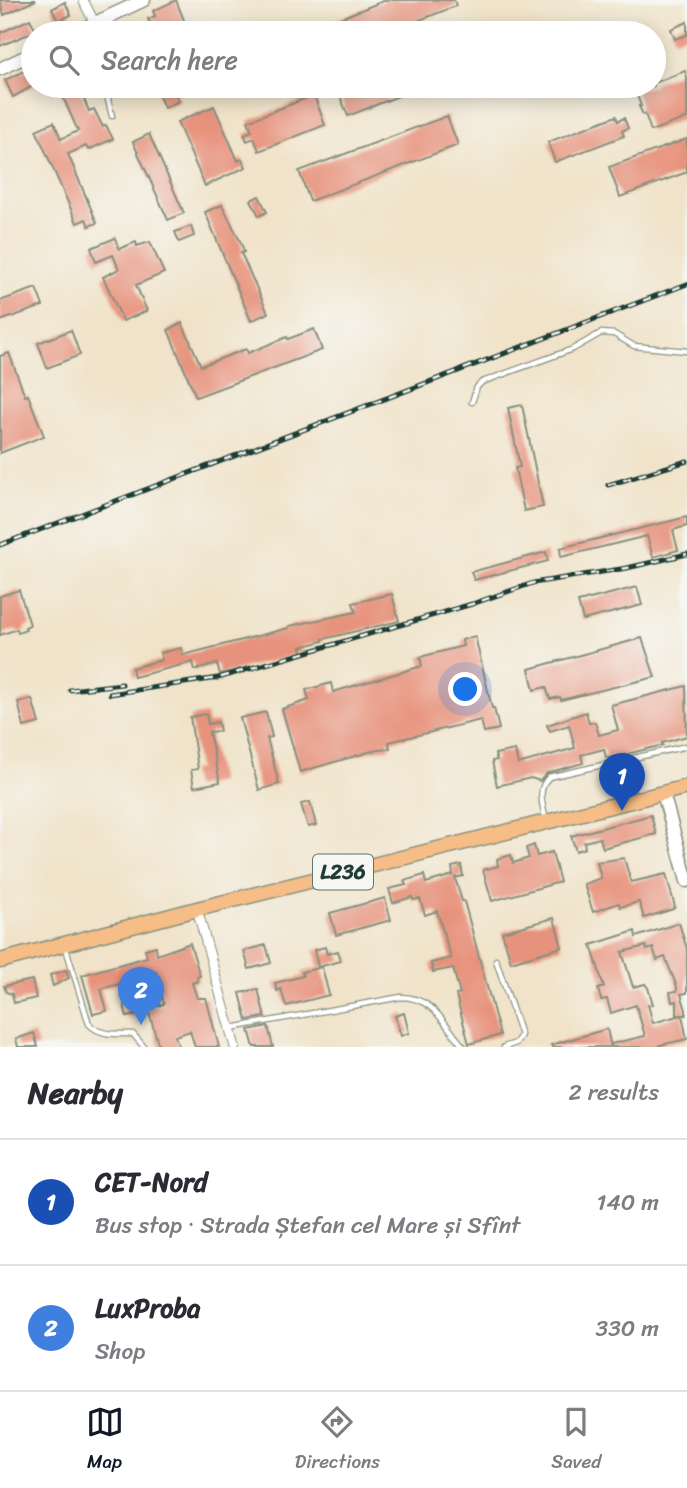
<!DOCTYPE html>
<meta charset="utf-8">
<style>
:root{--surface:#fff;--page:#f7f7f7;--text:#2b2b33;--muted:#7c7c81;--line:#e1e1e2;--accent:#111827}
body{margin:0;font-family:Sriracha,sans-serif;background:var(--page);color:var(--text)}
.you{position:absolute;left:466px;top:690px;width:24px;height:24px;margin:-18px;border:5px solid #fff;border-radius:50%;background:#1a73e8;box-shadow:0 0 0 10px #1a73e833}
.badge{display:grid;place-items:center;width:46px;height:46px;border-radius:50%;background:var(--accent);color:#fff;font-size:23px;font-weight:700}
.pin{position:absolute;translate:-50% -58px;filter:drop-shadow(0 2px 4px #0008)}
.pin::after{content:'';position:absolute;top:37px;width:24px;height:21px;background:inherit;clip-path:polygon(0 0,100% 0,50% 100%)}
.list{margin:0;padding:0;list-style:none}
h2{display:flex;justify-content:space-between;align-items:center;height:91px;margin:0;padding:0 28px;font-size:30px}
h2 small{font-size:23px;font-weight:400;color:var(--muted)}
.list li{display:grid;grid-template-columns:46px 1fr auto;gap:21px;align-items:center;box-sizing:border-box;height:126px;padding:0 28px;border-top:2px solid var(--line)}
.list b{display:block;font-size:26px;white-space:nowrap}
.list p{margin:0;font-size:23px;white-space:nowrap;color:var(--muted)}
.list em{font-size:23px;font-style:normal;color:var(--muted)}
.icon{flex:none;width:38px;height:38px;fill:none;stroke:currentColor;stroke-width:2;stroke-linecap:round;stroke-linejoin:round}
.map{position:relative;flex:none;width:687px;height:1047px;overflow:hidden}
.search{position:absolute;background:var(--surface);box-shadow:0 4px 18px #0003;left:21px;right:21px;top:21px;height:77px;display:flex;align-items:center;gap:18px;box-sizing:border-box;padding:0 24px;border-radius:38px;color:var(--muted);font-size:26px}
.sheet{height:343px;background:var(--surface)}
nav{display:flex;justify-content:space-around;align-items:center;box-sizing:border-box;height:98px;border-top:2px solid var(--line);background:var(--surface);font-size:19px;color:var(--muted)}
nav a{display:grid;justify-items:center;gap:4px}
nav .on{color:var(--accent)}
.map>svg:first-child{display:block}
.building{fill:#e7927c;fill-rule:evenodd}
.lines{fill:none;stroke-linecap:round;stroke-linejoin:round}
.service-casing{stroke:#88907e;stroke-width:7}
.minor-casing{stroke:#88907e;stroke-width:11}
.tertiary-casing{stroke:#88907e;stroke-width:15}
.primary-casing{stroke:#88907e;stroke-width:17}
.service{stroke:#fff;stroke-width:4.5}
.minor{stroke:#fff;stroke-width:9}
.tertiary{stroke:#fff;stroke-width:12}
.primary{stroke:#f6be86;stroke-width:14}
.rail-casing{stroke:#1f3d34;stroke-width:5}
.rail{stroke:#f6f6f2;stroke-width:2.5;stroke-dasharray:8;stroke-linecap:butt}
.labels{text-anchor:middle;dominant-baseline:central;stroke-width:5;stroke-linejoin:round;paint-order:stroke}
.shield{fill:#f6f6f2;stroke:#60746d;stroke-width:2}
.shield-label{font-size:21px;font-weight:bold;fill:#1f3d34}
</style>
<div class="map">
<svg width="687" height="1047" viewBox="0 0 687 1047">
<rect width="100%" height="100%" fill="#f6f6f2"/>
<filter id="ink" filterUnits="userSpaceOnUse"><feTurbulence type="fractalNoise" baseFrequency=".0143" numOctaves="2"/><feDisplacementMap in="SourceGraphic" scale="14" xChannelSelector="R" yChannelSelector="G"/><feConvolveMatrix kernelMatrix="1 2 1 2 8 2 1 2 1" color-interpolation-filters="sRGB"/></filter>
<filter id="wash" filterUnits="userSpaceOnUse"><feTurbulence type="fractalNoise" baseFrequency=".00686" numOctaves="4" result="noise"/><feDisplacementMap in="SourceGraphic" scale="28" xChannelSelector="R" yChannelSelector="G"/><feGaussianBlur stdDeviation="1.57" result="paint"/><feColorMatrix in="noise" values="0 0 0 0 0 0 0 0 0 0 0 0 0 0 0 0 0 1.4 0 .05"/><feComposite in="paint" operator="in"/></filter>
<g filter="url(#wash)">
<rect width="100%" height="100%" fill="#f0e3c9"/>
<g id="blocks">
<!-- building -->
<g class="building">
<path d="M0,0h36l-32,15z"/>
<path d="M176,0l13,33h-33l-8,-14 7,-3 -2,-5z"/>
<path d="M386,0h68l2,6 -69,27h-85z"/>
<path d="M65,2l6,13 -13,6 -6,-12z"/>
<path d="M30,19l6,12 -36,15v-13z"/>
<path d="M687,22v13l-12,4 -4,-10z"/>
<path d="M33,67v19l-20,11 -8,-17z"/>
<path d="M685,71l2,6v41l-36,13 -6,-17 -2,1 -4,-9h2l-6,-16 19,-4v-3z"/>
<path d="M58,86h20l11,25 5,-2 9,18 3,-2 7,14 -25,11 -2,-4 -18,8 29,69 -8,3 -3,-7 -9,4 -41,-93 18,-8 7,17 17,-8z"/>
<path d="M155,86h17l7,15 -15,7z"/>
<path d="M336,86h88l-76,30z"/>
<path d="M314,95l11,30 -66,26 -5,-13 -7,3 -3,-7 8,-3 -4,-10z"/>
<path d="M214,106l24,55 4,-2 4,8 -41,19 -28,-64z"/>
<path d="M447,116l11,29 -148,56 -11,-30z"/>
<path d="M616,116l2,5 6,-3 4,10 -6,3 2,5 -69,26 -7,-20z"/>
<path d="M149,134l35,79 -16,7 -35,-78z"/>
<path d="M687,139v33l-67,25 -11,-30z"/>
<path d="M259,196l8,16 -8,4 -8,-16z"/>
<path d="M222,205l19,38 3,9 -3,1 27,60 -17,8 -46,-109z"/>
<path d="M191,226l3,10 -15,6 -4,-10z"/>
<path d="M115,238l4,11 17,-7 1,4 13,-4 14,31 -28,12 11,26 -24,10 -20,-44 16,-8 -6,-14 -17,7 -5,-14z"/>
<path d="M36,288l7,18 -43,15v-20z"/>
<path d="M182,323l19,43 45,-17 2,4 39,-16 1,2 26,-10 8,21 -126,47 -28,-67z"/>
<path d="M71,330l9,25 -33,13 -9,-25z"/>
<path d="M9,353l16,43 3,-1 16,41 -44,17v-97z"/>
<path d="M522,405l21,102 -19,4 -9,-43 5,-1 -12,-59z"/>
<path d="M687,517v9l-14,4 5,20 -25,7 -6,-21 -86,21 -1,-9z"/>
<path d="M546,552l2,9 -74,19 -3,-8z"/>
<path d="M637,587l5,18 -59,15 -5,-18z"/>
<path d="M19,590l11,35 -5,2 1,3 -8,3 -1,-4 -17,6v-39z"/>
<path d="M392,594l7,27 -76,18v2l-22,6 1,5 -15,5 -67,17 -3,-10 -22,6 -2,-8 -59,15 -2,-9 30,-8 -2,-7 21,-5 2,7 106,-27v-2l67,-14 -3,-9z"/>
<path d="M475,636l17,72h2l5,21 -15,3 -3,-12 -92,22 1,7 -14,1 -76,22 -18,-63 27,-9 -3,-10 25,-7 2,9 89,-26 -2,-9 43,-11 -1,-6z"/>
<path d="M642,638l13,39 -94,23 -1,-3 -10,2 -4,-12 -12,3 -5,-21z"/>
<path d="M686,686l1,50 -25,7 1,2 -48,12 -9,1 -2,-9 -23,6 2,8 -36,10 -7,8 -9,-3 -34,8 -5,-25 5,-1 -2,-6 20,-4 3,14 57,-16 -6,-23 -19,6 -3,-6 39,-13 3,11 6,-1 4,13 19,-5 -7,-25z"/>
<path d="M32,699l7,24 -15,4 -6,-25z"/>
<path d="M266,712l6,25 -5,1 12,46 -20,6 -19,-72z"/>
<path d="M206,714l2,10 10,-2 2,9 -11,1 11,50 -26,5 -3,-17 7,-1 -8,-52z"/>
<path d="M310,802l6,23 -8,2 -7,-23z"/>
<path d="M651,815l5,19 -53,14 -3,-10 -16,4 1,6 -9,3 -5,-15z"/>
<path d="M534,845l3,11 15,-4 8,30 -68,19 -9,-31 15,-4 -1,-7 14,-4 2,8 16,-5 -3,-10z"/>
<path d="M624,858l7,24 35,-8 9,33 -2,2 -29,9 -5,-16 -19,5 -1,-4 -26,9 -9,-28 17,-6 -4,-16z"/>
<path d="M461,865l2,11 -8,2 7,23h2l36,134 -31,9 -13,-49 4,-1 -7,-26 -20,4 -2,-9 20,-5 -14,-47 -12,4 -5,-16 -7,1 -1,-3 -19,6 -4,-14 17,-4 -2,-4 20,-6 2,8 27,-8 -1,-8z"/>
<path d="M385,898l6,22 -55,15 -6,-22z"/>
<path d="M554,918l8,29 -51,15 -9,-30z"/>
<path d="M679,923l8,26v44l-6,1 5,16v5h-4l5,24 -27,6v2h-49v-3l34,-8 -9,-31 -25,8 -4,-14 -6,1 -3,-11 6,-2 -13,-42 44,-14 1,6zM646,946l1,4 6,-2 4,12 8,-3 12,30v4l-7,1 2,10 5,-1v14h4l-28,8 -5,-18 5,-1 -5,-16 -3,-4 -12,3 -11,-35z"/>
<path d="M190,943l10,33h-3l1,5 -6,2 5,15h9l13,49h-24l-5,-16 -15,5 4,11h-20l-11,-38 16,-5 -8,-32 -5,3 -50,14 6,22 -14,3 -11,-39 65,-18 -2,-8 11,-3 1,9z"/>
<path d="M266,945l5,18 -22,6 -5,-18z"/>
<path d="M325,947l2,7 11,-3 3,10 -23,6 -4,-17z"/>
<path d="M322,967l7,28 -43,11 -5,-17 -4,2 -2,-8 28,-7 -1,-4z"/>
<path d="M66,970l3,8 -16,8 -3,-11z"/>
<path d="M32,980l4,18 -22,5 -2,-9 -6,-2 -2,-6z"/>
<path d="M258,989l7,28 -18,3 -7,-27z"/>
<path d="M136,1001l4,13 -13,3 -3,-12z"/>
<path d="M404,1013l5,20 -8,3 -6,-20z"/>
<path d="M268,1026l5,21h-19l-5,-17z"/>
<path d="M607,1029l4,18h-59l-1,-2z"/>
<path d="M34,1033l4,14h-20l-2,-8z"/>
</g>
</g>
</g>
<g filter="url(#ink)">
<use href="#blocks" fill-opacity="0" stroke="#88907e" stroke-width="2"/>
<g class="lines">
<defs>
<g id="service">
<path d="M109,17l6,16"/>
<path d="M111,86l-3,14 4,16"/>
<path d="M472,402l5,-15 5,-5 91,-33 28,-16 13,1 20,12 53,5"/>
<path d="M546,821c-3,-16 -10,-31 3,-44l138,-31"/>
<path d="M65,945l24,79c11,12 28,10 44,10l11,13"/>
<path d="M496,960l25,75 -5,8 -12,4"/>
<path d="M231,1028l170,-31c33,0 43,28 63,50"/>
</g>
<g id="minor">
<path d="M83,0l12,24"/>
<path d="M197,909l38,138"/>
</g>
<g id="tertiary">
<path d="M74,33l70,-33"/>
<path d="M0,69l33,-16"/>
<path d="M663,793l24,88"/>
</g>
<path id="primary" d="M0,961l197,-52 490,-122"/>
</defs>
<!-- service casing -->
<use href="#service" class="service-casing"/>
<!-- minor casing -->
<use href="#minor" class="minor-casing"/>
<!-- tertiary casing -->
<use href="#tertiary" class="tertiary-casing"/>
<!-- primary casing -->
<use href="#primary" class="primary-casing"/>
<!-- service -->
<use href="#service" class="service"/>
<!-- minor -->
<use href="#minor" class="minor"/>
<!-- tertiary -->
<use href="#tertiary" class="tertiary"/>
<!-- primary -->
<use href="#primary" class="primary"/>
<defs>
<g id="rail">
<path d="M608,485l79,-24"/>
<path d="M0,545l687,-261"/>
<path d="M70,690l52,-6"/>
<path d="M110,694l108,-16 254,-74 61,-21 94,-15 60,-14"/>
</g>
</defs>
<!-- rail casing -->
<use href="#rail" class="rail-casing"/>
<!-- rail -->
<use href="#rail" class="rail"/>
</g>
</g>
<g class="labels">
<!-- shield labels -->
<rect class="shield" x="313" y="854.5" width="60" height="35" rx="5"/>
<g class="shield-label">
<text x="343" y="872">L236</text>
</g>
</g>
</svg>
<div class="you"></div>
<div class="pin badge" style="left:622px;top:811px;background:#1a4fb4">1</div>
<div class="pin badge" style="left:141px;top:1025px;background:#3f7fe0">2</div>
<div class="search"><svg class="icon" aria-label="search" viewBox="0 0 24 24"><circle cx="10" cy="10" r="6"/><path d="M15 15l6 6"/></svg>Search here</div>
</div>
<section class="sheet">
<h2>Nearby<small>2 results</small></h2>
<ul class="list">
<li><span class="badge" style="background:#1a4fb4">1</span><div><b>CET-Nord</b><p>Bus stop · Strada Ștefan cel Mare și Sfînt</p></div><em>140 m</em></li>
<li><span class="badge" style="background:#3f7fe0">2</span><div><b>LuxProba</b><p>Shop</p></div><em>330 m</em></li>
</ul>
</section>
<nav>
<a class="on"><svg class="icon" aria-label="map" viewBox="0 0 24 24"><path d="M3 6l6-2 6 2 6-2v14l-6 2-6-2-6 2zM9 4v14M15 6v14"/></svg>Map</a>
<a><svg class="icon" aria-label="directions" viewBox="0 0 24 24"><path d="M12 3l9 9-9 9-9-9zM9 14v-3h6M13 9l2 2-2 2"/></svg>Directions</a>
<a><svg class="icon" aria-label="saved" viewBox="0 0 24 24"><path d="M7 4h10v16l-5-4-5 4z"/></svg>Saved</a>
</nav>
